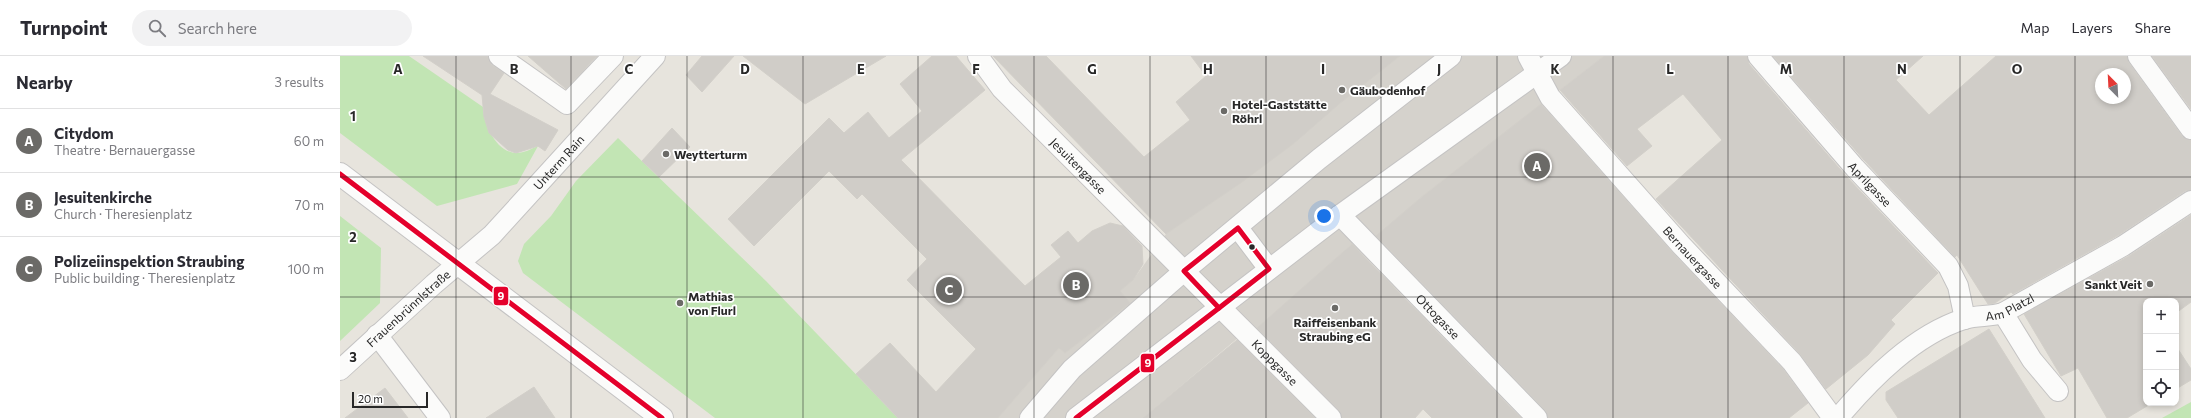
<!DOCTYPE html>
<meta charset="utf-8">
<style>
:root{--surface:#fff;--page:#f2f2f3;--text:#2b2b33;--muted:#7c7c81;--line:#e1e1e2;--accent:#6b6a67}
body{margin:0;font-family:Commissioner,sans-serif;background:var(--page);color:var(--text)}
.controls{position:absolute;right:12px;bottom:12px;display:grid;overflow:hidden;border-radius:8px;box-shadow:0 2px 6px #0003}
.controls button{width:36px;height:36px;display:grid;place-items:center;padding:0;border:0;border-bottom:1px solid var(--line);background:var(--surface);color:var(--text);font:20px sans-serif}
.compass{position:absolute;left:1755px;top:12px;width:36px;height:36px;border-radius:50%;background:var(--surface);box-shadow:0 2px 6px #0003;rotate:336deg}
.scale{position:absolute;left:12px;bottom:10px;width:76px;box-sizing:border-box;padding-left:4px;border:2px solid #282828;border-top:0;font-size:11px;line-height:14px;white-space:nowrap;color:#282828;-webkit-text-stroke:3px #fff;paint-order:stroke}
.you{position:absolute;left:984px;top:160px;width:14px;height:14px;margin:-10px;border:3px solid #fff;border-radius:50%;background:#1a73e8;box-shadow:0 0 0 6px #1a73e833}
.badge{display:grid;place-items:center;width:26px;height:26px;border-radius:50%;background:var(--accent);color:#fff;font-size:13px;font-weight:700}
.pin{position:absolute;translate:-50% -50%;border:2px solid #fff;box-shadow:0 1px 4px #0006}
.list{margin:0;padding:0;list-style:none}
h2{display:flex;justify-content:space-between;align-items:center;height:52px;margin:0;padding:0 16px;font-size:17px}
h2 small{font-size:13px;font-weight:400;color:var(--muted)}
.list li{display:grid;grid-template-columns:26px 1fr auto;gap:12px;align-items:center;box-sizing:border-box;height:64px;padding:0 16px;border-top:1px solid var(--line)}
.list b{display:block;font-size:15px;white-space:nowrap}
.list p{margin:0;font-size:13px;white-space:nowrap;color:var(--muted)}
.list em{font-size:13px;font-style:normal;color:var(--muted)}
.icon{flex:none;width:22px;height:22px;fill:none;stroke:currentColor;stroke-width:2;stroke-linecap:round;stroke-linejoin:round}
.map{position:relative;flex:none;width:1851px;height:362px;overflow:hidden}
header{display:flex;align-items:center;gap:24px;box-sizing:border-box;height:56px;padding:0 20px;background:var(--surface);border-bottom:1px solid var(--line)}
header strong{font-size:19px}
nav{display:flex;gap:22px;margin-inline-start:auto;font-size:14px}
.search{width:280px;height:36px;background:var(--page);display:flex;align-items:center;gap:10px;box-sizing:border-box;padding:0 14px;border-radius:22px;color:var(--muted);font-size:15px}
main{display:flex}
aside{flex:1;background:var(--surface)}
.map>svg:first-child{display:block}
.green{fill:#c2e5b4}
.plaza{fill:#d5d2cc}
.building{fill:#d0cdc8;stroke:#d2cfc9;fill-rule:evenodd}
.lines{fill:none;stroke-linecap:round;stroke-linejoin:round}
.street-casing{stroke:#c4c3c3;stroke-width:22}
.secondary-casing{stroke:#c4c3c3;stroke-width:24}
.street{stroke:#fbfbfa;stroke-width:20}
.secondary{stroke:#fbfbfa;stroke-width:22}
.bus-1-casing{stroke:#fff;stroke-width:8}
.bus-1{stroke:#e4002b;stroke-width:5}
.grid{fill:none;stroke:#282828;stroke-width:1;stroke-opacity:0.55}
.poi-dot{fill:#6b6a67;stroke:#fff;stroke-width:1.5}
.bus-dot{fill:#282828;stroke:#fff;stroke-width:1.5}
.labels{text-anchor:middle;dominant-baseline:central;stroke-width:3.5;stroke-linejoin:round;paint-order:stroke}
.poi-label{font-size:12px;font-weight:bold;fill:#282828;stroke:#fff;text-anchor:start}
.street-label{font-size:12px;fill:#282828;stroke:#fff}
.grid-label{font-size:13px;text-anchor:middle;font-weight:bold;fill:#282828;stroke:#fff;stroke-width:3.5;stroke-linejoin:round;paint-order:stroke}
.line-badge{stroke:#fff;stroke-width:1.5}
.badge-label{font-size:11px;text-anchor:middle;font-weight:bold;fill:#fff}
</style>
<header>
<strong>Turnpoint</strong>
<div class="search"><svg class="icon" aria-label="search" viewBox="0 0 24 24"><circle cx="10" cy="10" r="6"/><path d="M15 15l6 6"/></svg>Search here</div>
<nav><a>Map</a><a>Layers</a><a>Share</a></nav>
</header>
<main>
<aside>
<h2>Nearby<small>3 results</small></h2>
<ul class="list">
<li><span class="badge">A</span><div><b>Citydom</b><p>Theatre · Bernauergasse</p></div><em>60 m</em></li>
<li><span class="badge">B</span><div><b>Jesuitenkirche</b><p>Church · Theresienplatz</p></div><em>70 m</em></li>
<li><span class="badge">C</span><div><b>Polizeiinspektion Straubing</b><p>Public building · Theresienplatz</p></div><em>100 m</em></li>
</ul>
</aside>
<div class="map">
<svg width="1851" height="362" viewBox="0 0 1851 362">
<rect width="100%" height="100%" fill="#e7e4dd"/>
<!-- green -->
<g class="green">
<path d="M0,0h69l74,51c1,17 13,46 34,46 7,0 14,-4 21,-7l-21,38 -80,22 -97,-73z"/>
<path d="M278,82l148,143 132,137h-183l-192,-145 -5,-12 6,-17 27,-28 25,-35z"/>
<path d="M0,160l41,32 -1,55 -40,38z"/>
<path d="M1851,346v16h-29z"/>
</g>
<!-- plaza -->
<path class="plaza" d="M1060,0h204l-180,139 -56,49 -14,-2 -82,74 -15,16 -18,5 -96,81h-145l61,-70 6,5 64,-50 -9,-12 13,-11 33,-46 51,-35z"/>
<!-- building -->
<g class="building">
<path d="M83,0h65l4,9 12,8 -14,21 68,36 -13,21 -7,-5 -22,7 -8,-3 -19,-17 -5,-16 -2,-22z"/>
<path d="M188,0h69l-31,33z"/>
<path d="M362,0h32l-32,36 -16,-17z"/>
<path d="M403,0h143l-81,48z"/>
<path d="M592,0h24l29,34 -84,70 124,126 36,-29 -10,-12 17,-14 10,12 14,-12 18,-8 13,3 19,20 1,18 -10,16 -13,11 10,12 -65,50 -6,-5 -61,70h-100l-42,-44 34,-31 46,49 40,-43 -69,-69 20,-21 -65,-65 -5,5 -28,-28 -75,75 -26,-27 101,-101 15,15 24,-21 21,26 33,-27 -22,-27z"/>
<path d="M653,0h53l98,101 46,-37 -14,-18 30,-26 -15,-20h209l-61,48 -46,40 -51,38 -76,52z"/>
<path d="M1264,0h143l2,8 97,112 92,97 -47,47 4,4 -27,31 -42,34 -26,-35 -144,-155 66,-59 -39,-46 -46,35 15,17 -25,20 -67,-76z"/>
<path d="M1433,0h150l-27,24 33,35 67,-59h131l2,7 53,73 9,4v50l-6,1 -68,45 -104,58 -2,-2 -16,11 -7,1 -31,-49 -2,2 -91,-97zM1761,18h24v24h-24z"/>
<path d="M1812,0h39v53z"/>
<path d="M1201,48l132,149 110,116 25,34 -19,15h-241l-3,-8 -169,-174 48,-41z"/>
<path d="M332,72l18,19 -31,30 -17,-16z"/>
<path d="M1851,159v87l-15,11v-12h-30v102h6l-25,15h-20l-29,-50 -17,8 -37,-62 105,-58z"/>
<path d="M1012,188l169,174h-89l-9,-9 -8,9h-73l-3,-8 -82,-82z"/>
<path d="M1649,273l56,89h-147l-12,-18v-8z"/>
<path d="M897,284l78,78h-172l30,-25z"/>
<path d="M1836,290l15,23v11l-15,9z"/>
<path d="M194,331l21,31h-69z"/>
<path d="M45,332l23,30h-63z"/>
</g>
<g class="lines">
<defs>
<g id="street">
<path d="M159,0l68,48 46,-48"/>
<path id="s1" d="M638,0l24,33 329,329"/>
<path id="s2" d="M1188,0l22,41 131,148 111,117 41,56"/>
<path id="s3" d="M1418,0l97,112 93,98 10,20 7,33"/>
<path d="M1798,0l53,73"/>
<path id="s4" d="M1000,159l197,203"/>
<path d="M898,172l31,41"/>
<path d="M1663,257l29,47 26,31"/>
<path d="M37,279l63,83"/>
<path id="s5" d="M0,314l94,-86 58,-49 163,-179"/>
<path d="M690,362l42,-49 112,-98 135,-112 132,-103"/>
<path d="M736,362l264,-203 221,-159"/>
<path id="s6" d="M1498,362c33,-39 76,-83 126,-99 13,-4 26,-2 39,-6l120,-67 68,-45"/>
</g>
<path id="secondary" d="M0,118l322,244"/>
</defs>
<!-- street casing -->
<use href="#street" class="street-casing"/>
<!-- secondary casing -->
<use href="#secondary" class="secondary-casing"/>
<!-- street -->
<use href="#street" class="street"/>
<!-- secondary -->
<use href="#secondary" class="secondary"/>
<defs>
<g id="bus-1">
<path d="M0,118l322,244"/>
<path d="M898,172l31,41 -50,39 -35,-37z"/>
<path d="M736,362l143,-110"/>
</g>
</defs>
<!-- bus-1 casing -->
<use href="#bus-1" class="bus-1-casing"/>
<!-- bus-1 -->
<use href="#bus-1" class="bus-1"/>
</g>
<!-- grid -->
<path class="grid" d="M116,0v362M231,0v362M347,0v362M463,0v362M578,0v362M694,0v362M810,0v362M926,0v362M1041,0v362M1157,0v362M1273,0v362M1388,0v362M1504,0v362M1620,0v362M1735,0v362M0,121h1851M0,241h1851"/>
<!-- markers -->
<g class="poi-dot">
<circle cx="1002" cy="34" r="4"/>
<circle cx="884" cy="55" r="4"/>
<circle cx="326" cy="98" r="4"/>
<circle cx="1810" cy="228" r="4"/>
<circle cx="340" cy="247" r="4"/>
<circle cx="995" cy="252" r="4"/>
</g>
<circle class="bus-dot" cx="912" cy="191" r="3.5"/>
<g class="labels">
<!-- poi labels -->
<g class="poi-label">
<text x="1010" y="34">Gäubodenhof</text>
<text x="892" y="48">Hotel-Gaststätte<tspan x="892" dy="14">Röhrl</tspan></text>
<text x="334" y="98">Weytterturm</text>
<text x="1802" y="228" text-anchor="end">Sankt Veit</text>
<text x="348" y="240">Mathias<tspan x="348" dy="14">von Flurl</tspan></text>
<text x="995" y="266" text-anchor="middle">Raiffeisenbank<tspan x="995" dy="14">Straubing eG</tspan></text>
</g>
<!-- street labels -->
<g class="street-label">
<text stroke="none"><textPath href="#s5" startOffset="302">Unterm Rain</textPath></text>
<text stroke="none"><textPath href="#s1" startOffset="149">Jesuitengasse</textPath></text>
<text stroke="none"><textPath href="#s3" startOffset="170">Aprilgasse</textPath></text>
<text stroke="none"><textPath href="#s2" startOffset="261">Bernauergasse</textPath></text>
<text stroke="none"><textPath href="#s6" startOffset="210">Am Platzl</textPath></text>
<text stroke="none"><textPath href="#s5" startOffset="92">Frauenbrünnlstraße</textPath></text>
<text stroke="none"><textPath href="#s4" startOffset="141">Ottogasse</textPath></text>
<text stroke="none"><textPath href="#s1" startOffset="427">Koppgasse</textPath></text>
</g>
</g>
<g class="grid-label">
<text x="58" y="18">A</text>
<text x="174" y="18">B</text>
<text x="289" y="18">C</text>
<text x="405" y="18">D</text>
<text x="521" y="18">E</text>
<text x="636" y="18">F</text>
<text x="752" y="18">G</text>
<text x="868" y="18">H</text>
<text x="983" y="18">I</text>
<text x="1099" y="18">J</text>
<text x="1215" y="18">K</text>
<text x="1330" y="18">L</text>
<text x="1446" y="18">M</text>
<text x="1562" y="18">N</text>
<text x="1677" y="18">O</text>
<text x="13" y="65">1</text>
<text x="13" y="186">2</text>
<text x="13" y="306">3</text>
</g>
<g class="line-badge">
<rect x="153" y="230" width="16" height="20" rx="4" fill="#e4002b"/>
<rect x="800" y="297" width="15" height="20" rx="4" fill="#e4002b"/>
</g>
<g class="badge-label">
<text x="161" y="244">9</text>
<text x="808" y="311">9</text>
</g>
</svg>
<div class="controls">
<button>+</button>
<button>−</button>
<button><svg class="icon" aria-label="locate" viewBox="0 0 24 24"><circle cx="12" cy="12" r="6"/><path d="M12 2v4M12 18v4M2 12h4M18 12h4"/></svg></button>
</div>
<svg class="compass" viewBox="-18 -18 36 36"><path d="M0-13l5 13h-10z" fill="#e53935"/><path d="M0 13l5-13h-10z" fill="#7c7c81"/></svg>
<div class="scale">20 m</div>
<div class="you"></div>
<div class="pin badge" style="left:1197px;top:110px">A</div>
<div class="pin badge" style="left:736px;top:229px">B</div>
<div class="pin badge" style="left:609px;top:234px">C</div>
</div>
</main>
